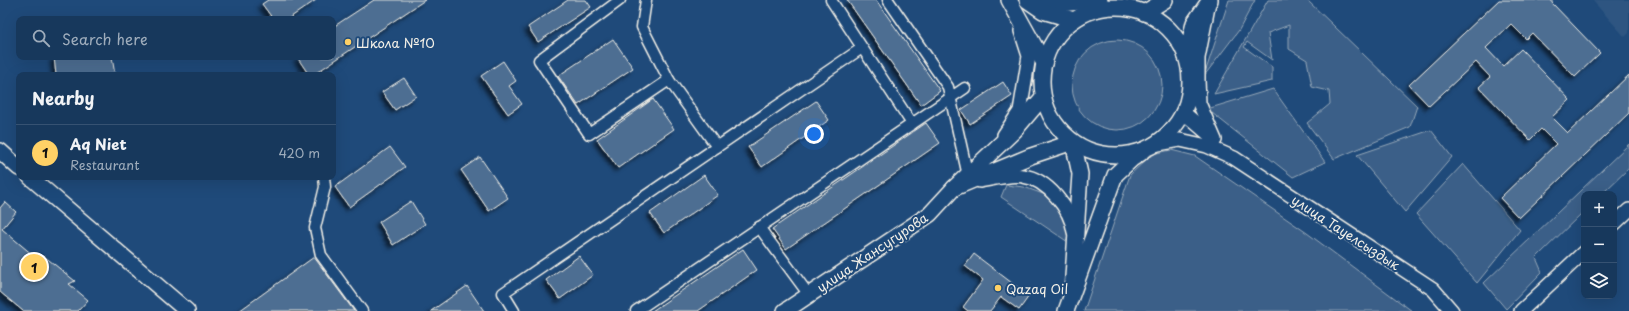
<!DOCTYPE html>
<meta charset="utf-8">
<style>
:root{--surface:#17385c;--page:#203f62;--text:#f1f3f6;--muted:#9eacbb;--line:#365272;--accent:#ffd166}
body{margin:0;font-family:"Playpen Sans",sans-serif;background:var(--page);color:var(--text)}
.controls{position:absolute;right:12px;bottom:12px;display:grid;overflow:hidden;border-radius:8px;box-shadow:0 4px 16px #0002}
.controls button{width:36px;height:36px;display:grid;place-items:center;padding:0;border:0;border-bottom:1px solid var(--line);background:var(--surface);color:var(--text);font:20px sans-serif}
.you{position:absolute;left:814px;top:134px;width:14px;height:14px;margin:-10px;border:3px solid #fff;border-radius:50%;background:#1a73e8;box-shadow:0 0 0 6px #1a73e833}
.badge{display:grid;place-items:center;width:26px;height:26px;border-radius:50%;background:var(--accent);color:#111;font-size:13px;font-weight:700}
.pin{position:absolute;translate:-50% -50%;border:2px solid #fff;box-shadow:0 1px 4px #0006}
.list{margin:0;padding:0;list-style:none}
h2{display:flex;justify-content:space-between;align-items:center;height:52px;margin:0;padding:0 16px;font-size:17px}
h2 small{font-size:13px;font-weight:400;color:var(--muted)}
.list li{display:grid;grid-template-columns:26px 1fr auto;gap:12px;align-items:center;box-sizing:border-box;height:56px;padding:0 16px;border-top:1px solid var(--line)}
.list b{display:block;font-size:15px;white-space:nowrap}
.list p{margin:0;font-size:13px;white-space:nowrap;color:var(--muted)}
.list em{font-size:13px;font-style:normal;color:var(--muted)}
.icon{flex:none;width:22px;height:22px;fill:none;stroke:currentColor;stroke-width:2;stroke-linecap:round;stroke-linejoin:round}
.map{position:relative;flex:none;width:1629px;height:311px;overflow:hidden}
.search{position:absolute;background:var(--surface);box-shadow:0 4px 16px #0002;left:16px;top:16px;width:320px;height:44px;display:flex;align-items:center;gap:10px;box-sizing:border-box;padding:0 14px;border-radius:8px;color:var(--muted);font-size:15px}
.panel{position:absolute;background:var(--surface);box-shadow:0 4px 16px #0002;left:16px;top:72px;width:320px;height:108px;border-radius:8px}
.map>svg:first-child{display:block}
.built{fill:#2d5581}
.green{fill:#3a5f88;stroke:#97a8b8}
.building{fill:#4d6e92;stroke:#f4f1e8;filter:url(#shadow)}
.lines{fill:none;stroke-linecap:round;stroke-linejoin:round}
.minor-casing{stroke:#f4f1e8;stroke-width:13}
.tertiary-casing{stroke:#f4f1e8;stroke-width:16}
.secondary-casing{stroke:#f4f1e8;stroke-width:18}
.minor{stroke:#1f4a7a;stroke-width:10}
.tertiary{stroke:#1f4a7a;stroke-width:13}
.secondary{stroke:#1f4a7a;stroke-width:15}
.poi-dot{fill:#ffd166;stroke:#1f4a7a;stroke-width:1.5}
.labels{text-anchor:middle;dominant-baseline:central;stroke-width:4;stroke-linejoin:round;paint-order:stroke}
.poi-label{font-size:13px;fill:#f4f1e8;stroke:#1f4a7a;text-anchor:start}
.street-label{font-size:13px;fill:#f4f1e8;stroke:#1f4a7a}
</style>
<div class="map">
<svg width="1629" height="311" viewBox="0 0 1629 311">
<defs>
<filter id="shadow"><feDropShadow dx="-3.5" dy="3.5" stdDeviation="2" flood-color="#0009"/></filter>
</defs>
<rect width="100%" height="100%" fill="#1f4a7a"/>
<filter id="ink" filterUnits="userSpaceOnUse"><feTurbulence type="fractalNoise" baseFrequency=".025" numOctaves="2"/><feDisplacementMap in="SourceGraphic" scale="8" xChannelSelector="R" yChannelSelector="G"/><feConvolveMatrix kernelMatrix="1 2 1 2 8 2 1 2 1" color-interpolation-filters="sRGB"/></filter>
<g filter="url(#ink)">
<!-- built -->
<path class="built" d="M1592,0h37v33l-4,4z"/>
<!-- green -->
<g class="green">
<path d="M1229,0h26l-16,30 -35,46z"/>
<path d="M1268,0h39l110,106 -7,21 -76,32 -27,-36 23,-19 -1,-13 -17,-4 -5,-27 -18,-11v-24l-21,8 4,27 -25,-18 -3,5 28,20v14l-58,13z"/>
<circle cx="1117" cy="85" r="45"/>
<path d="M1273,89l52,73 -32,15 -86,-68z"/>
<path d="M1431,130l21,27 -47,55 -48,-57z"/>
<path d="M1629,144v24l-27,26h-18v17l-48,47 6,14 -36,37 -22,-26z"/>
<path d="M1171,150l24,6 112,77 105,78h-328l46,-136 22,-21z"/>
<path d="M1463,164l57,66 -43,53 -61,-69z"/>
<path d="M1006,185l18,2 19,7 15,11 13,21 -3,16 -67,-45z"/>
</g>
<!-- building -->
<g class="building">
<path d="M268,0h48l-28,19h-15l-11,-15z"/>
<path d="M374,0h51l-112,75h-4l-12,-18h36v-30z"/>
<path d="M568,0h18l5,7 -53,35 -10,-15z"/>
<path d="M847,0h29l64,91 -19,14z"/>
<path d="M1499,0h53v3l48,50 -25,24 -43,-44 -6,6 -15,-15 -25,24 17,18 18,-17 49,51 -18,17 16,16 61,-58v38l-110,105 -19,-20 56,-54 -15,-15 -11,11 -51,-53 11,-10 -14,-15 -47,44 -20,-21z"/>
<path d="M613,39l20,29 -55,37 -20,-29z"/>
<path d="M54,57h58l3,18h-59z"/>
<path d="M503,61l13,20 -7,5 13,18 -14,10 -27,-38z"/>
<path d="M404,78l12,18 -21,14 -13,-18z"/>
<path d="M1003,82l9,14 -42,28 -9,-14z"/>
<path d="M653,99l21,30 -56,39 -21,-29z"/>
<path d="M816,101l13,19 -67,47 -14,-20z"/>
<path d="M926,123l14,20 -154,106 -14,-20z"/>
<path d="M390,147l15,20 -56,40 -14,-20z"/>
<path d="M480,157l28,41 -19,13 -28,-41z"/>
<path d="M704,175l14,20 -54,38 -14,-20z"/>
<path d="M411,201l14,23 -32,21 -14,-23z"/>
<path d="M5,202l11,10 -14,17 38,32 4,-5 31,25 -6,3 19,16 -10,11h-55l-23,-19v-84z"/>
<path d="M743,249l14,21 -59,41h-46z"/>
<path d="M974,254l55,42 -10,14 -18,-13 -11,14h-22l-5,-4 20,-27 -18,-14z"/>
<path d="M579,256l14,19 -33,24 -14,-19z"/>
<path d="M314,257l40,54h-115z"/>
<path d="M467,286l17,25h-53z"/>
</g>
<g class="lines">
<defs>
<g id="minor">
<path d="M620,0l-81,60 50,74 80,-54"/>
<path d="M646,0l-4,27 27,53 48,67"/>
<path d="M831,0l81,124"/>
<path d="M888,0l60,87 20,89"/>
<path d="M324,177l1,10 -10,41 6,27 41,56"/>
<path d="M759,227l50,68"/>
<path d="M514,311l-11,-18 359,-245"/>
<path d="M636,311l329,-223"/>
</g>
<g id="tertiary">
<path d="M1031,2c23,6 48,1 70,-2"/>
<path d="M1209,2l-11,56v22l1,23 16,37"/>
<path d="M1183,112l29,25"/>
<path d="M1004,135l16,-24 9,-55 -8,-25"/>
<path d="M1153,145l27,-5 27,6 27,12 199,131 19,22"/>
<path d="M980,181c10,-2 33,-7 43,-5 24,3 48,33 51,56"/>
<path d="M1614,224l15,-14"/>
<path d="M1521,311l63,-59"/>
</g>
<g id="secondary">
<path d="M1009,0l35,63"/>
<path d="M1027,0l16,11 31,9"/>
<circle cx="1116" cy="81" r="74"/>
<path d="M1144,13l21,-13"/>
<path d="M1186,57l8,-34 16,-23"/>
<path d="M1043,97l-28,33 -61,58 77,-32 42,-14 7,32 -8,117"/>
<path d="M0,151l19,17"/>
<path d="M30,177l157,134"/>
<path d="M785,311l145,-97 24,-26"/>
<path d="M1066,311l49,-136 17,-16 9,-6"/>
</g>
</defs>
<!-- minor casing -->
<use href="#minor" class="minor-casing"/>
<!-- tertiary casing -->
<use href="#tertiary" class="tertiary-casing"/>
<!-- secondary casing -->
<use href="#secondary" class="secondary-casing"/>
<!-- minor -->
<use href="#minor" class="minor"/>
<!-- tertiary -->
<use href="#tertiary" class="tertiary"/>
<!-- secondary -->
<use href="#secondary" class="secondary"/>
</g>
</g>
<!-- markers -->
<g class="poi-dot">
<circle cx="348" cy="42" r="4"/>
<circle cx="998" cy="288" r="4"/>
</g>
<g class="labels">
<!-- poi labels -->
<g class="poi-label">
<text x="356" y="42">Школа №10</text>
<text x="1006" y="288">Qazaq Oil</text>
</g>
<!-- street labels -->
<g class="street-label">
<text transform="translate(1346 232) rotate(33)">улица Тауелсыздык</text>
<text transform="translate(872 252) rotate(-34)">улица Жансугурова</text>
</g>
</g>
</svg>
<div class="controls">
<button>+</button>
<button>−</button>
<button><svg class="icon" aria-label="layers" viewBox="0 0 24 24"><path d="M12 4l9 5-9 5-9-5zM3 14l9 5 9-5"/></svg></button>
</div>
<div class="you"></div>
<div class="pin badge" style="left:34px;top:267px">1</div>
<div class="search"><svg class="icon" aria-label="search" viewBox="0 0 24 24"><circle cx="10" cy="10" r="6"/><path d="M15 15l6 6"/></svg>Search here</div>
<section class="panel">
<h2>Nearby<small></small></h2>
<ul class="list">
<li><span class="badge">1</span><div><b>Aq Niet</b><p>Restaurant</p></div><em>420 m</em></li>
</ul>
</section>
</div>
